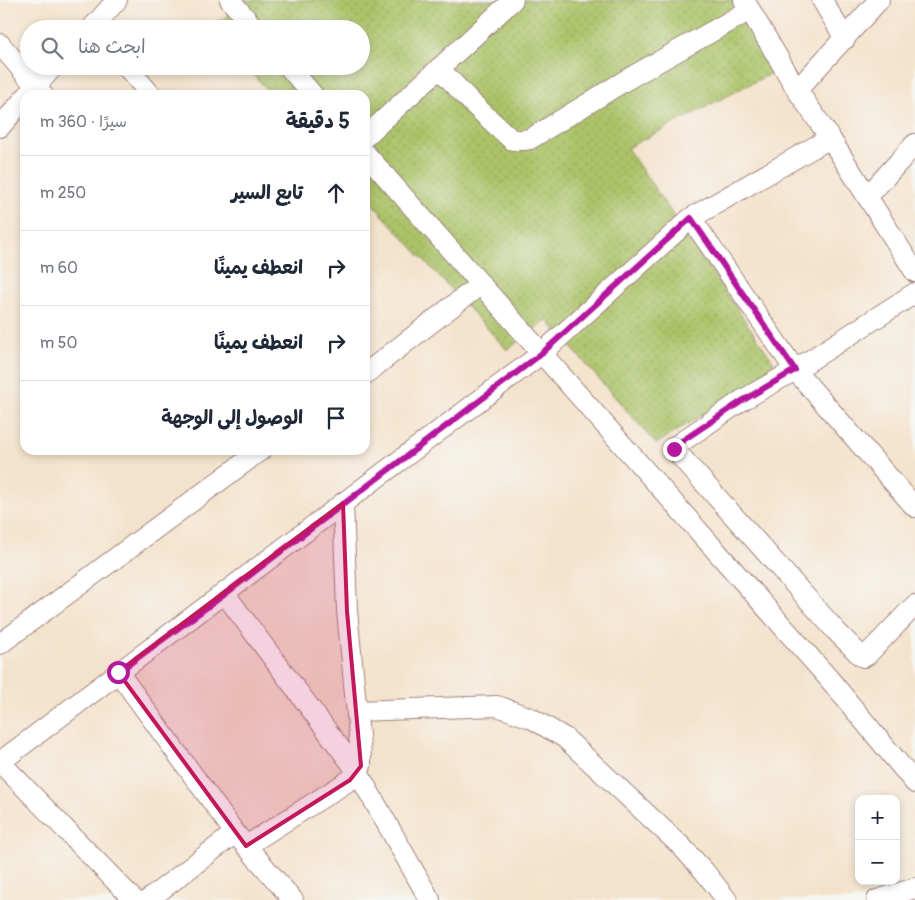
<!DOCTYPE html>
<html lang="ar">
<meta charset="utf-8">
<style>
:root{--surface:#fff;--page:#f6f6f7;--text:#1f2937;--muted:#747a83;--line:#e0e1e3}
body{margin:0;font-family:Pangolin,"Playpen Sans Arabic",sans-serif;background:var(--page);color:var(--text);direction:rtl}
.controls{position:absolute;right:15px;bottom:15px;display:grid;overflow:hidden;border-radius:10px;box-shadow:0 2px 8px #0003}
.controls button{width:45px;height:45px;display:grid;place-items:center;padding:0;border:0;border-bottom:1px solid var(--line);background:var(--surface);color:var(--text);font:25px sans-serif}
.stop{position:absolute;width:15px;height:15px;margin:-11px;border:4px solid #b5179e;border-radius:50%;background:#fff}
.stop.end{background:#b5179e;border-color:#fff;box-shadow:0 1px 5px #0008}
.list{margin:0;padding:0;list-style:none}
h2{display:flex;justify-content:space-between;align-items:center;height:65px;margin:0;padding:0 20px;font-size:21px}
h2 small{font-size:16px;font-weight:400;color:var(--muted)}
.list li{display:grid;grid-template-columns:32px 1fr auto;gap:15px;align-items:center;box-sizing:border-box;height:75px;padding:0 20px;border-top:1px solid var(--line)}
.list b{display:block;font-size:19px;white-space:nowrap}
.list em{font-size:16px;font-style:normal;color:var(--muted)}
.icon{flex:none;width:28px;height:28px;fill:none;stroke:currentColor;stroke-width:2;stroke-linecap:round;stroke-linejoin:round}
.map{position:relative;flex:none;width:915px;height:900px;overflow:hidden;direction:ltr}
.search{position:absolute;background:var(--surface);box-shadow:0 2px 8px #0003;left:20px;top:20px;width:350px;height:55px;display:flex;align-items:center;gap:12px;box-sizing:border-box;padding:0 18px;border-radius:28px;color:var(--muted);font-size:19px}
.panel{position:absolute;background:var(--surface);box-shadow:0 2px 8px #0003;left:20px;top:90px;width:350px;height:365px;border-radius:15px;direction:rtl}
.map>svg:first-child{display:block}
.grass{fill:url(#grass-dots);stroke:#7a7049}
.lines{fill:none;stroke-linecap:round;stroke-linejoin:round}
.minor-casing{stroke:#9f817c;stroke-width:22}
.minor{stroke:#fff;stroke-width:20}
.route{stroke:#b5179e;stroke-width:6}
.marked{fill:#c2185b;fill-opacity:0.2;stroke:#c2185b;stroke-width:4;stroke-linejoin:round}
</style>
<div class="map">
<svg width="915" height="900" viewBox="0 0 915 900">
<defs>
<pattern id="grass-dots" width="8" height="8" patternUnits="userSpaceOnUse" patternTransform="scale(1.25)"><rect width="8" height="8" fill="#abc267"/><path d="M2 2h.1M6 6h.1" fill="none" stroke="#95a65a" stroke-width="1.8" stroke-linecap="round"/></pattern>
</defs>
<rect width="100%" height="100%" fill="#f6f6f2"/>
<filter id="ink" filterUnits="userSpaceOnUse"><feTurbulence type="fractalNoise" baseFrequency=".02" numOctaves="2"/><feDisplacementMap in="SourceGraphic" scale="10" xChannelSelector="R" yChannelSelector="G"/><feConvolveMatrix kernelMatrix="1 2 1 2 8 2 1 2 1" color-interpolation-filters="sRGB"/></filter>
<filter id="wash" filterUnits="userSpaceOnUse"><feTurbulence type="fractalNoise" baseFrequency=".0096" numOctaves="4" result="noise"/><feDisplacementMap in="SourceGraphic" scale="20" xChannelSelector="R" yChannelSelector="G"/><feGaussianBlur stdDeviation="1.12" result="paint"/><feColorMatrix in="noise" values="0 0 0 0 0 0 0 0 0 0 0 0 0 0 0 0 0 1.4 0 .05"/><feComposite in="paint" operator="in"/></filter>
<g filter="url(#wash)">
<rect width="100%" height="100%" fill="#f4e3cc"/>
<!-- grass -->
<path class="grass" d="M247,0h492l42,68 -154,80 150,219 -121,77 -109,-124 -40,30 -142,-154v-101h-93l-27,-29h116v-37h-151z"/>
</g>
<g filter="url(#ink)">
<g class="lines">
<defs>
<g id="minor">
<path d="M230,0l25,29"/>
<path d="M744,0l53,90 33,48 85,134"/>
<path d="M822,0l23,39"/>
<path d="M91,29l26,-29"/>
<path d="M0,44l43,51"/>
<path d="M126,66l25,29"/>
<path d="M288,66l25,29"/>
<path d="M439,68l34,36 39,36h11l7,-1 96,-59 124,-70"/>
<path d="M797,90l82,-90"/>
<path d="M28,95l26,-29"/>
<path d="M0,127l25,-29"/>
<path d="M365,137l148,-137"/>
<path d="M365,153l465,527 85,103"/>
<path d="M868,196l47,-52"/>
<path d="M691,218l104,152 120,137"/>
<path d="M915,293l-120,77 -54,31 -67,46v2l162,182 25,25 3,1 3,-2 48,-50"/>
<path d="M365,374l116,-90"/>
<path d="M225,594l132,177 73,129"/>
<path d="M0,644l261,-194"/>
<path d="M118,672l117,161 58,67"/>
<path d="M357,711l140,-5 34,12 34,20 116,108 23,25 23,29"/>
<path d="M0,762l541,-408 150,-136 139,-80"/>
<path d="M0,762l134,138"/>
<path d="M246,846l104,-66 11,-14v-10l-14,-145 -4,-108"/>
<path d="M148,900l87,-67"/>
<path d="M877,900l38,-12"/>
</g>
</defs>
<!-- minor casing -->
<use href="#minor" class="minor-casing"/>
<!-- minor -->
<use href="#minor" class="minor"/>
</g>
</g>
<g class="lines" filter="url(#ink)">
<!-- route -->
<path class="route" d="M118,672l107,-78 316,-240 150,-136 104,152 -53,31 -66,44 -2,4"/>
</g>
<!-- marked area -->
<path class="marked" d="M343,503l4,108 14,155 -11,14 -104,66 -128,-174z"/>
</svg>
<div class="controls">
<button>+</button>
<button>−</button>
</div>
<div class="stop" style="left:118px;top:672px"></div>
<div class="stop end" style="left:674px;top:449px"></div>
<div class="search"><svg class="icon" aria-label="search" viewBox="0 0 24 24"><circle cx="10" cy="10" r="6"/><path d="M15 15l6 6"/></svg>ابحث هنا</div>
<section class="panel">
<h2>5 دقيقة<small>سيرًا · 360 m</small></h2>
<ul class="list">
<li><svg class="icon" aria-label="ahead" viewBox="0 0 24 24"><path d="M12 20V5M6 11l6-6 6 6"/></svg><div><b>تابع السير</b></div><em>250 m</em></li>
<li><svg class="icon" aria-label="right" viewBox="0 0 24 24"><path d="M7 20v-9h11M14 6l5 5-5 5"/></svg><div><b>انعطف يمينًا</b></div><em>60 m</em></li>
<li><svg class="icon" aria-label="right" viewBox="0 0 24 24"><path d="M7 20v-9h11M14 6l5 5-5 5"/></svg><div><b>انعطف يمينًا</b></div><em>50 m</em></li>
<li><svg class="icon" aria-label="arrive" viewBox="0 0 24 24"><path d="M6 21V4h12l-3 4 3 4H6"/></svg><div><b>الوصول إلى الوجهة</b></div></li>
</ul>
</section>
</div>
